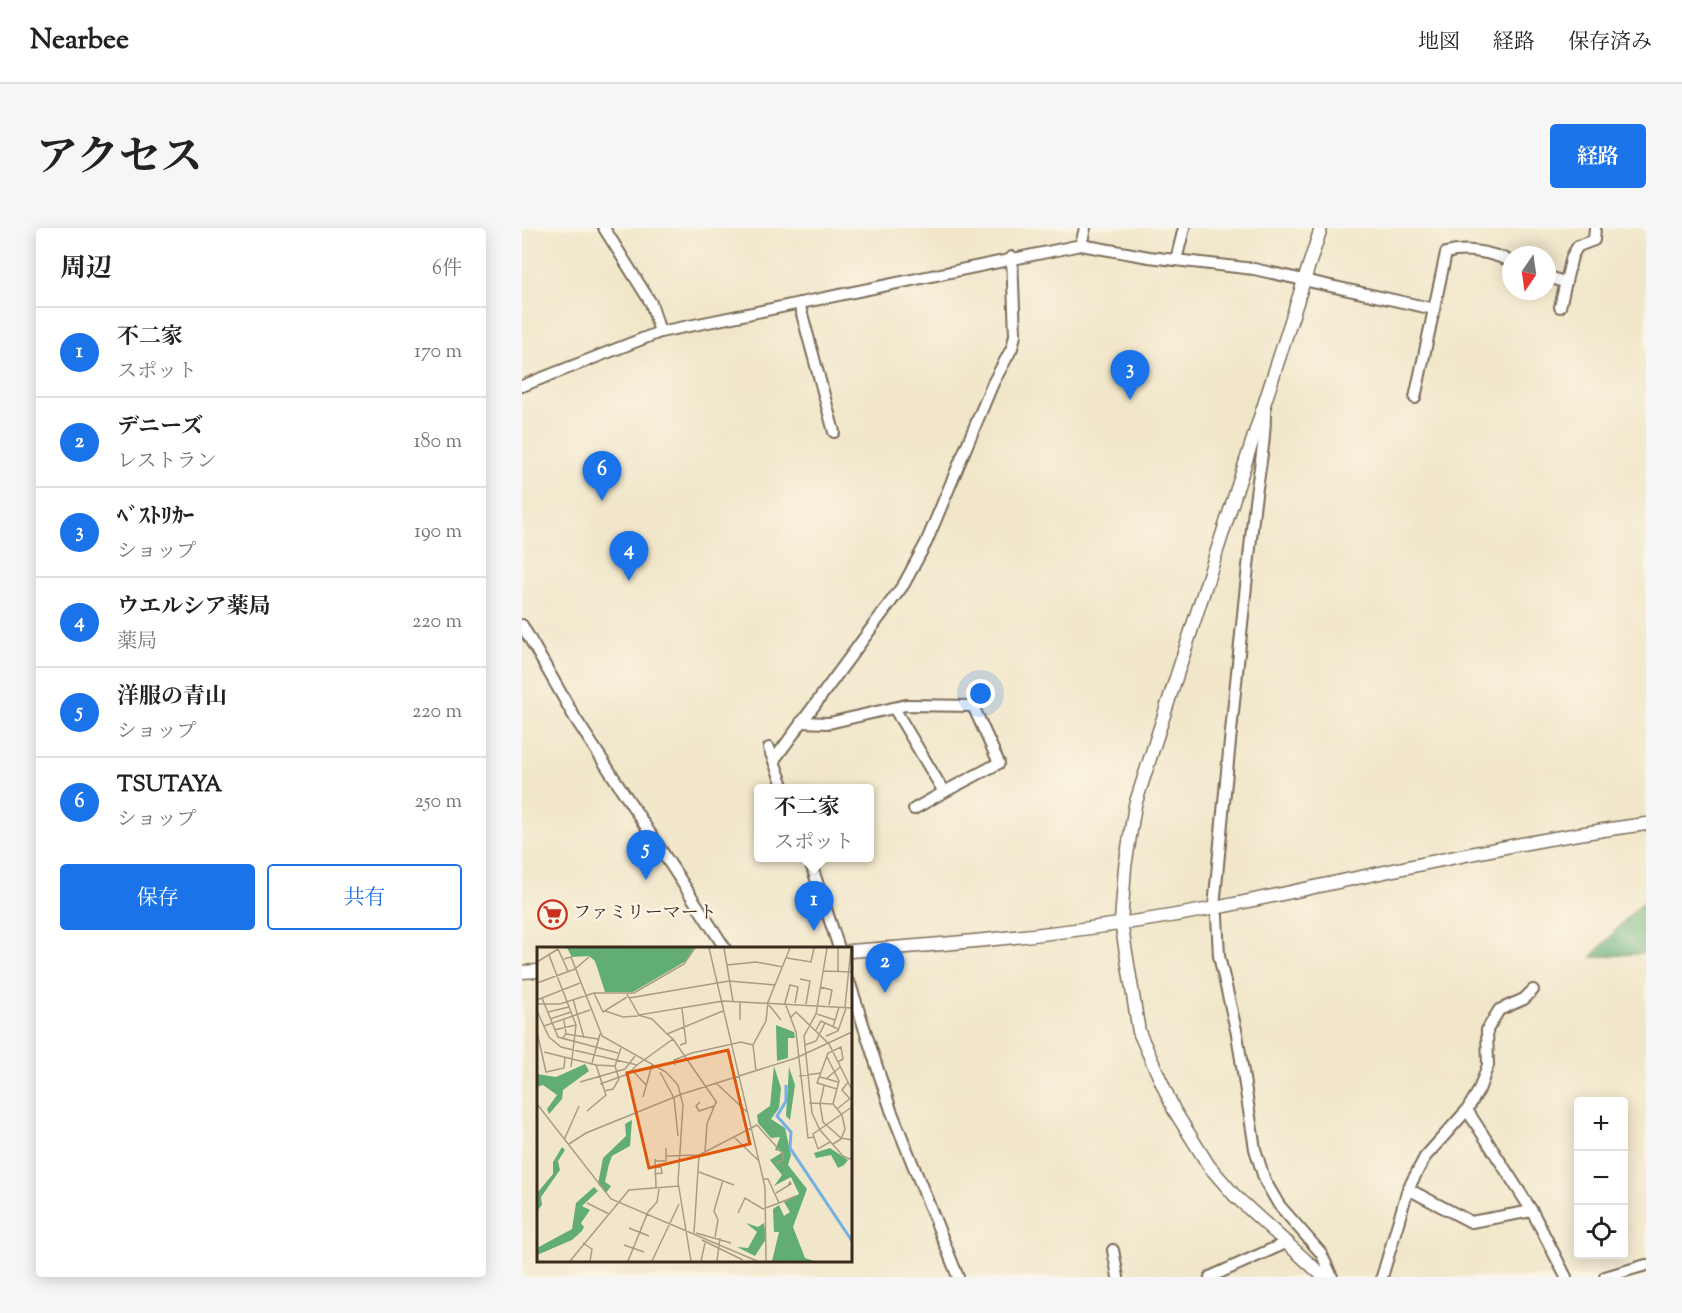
<!DOCTYPE html>
<html lang="ja">
<meta charset="utf-8">
<style>
:root{--surface:#fff;--page:#f6f6f6;--text:#222;--muted:#767676;--line:#e0e0e0;--accent:#1a73e8}
body{margin:0;font-family:"Sorts Mill Goudy","Noto Serif JP",serif;background:var(--page);color:var(--text)}
.controls{position:absolute;right:18px;bottom:18px;display:grid;overflow:hidden;border-radius:6px;box-shadow:0 3px 15px #0003}
.controls button{width:54px;height:54px;display:grid;place-items:center;padding:0;border:0;border-bottom:2px solid var(--line);background:var(--surface);color:var(--text);font:30px sans-serif}
.compass{position:absolute;left:980px;top:18px;width:54px;height:54px;border-radius:50%;background:var(--surface);box-shadow:0 3px 15px #0003;rotate:193deg}
.you{position:absolute;left:459px;top:466px;width:21px;height:21px;margin:-15px;border:4px solid #fff;border-radius:50%;background:#1a73e8;box-shadow:0 0 0 9px #1a73e833}
.badge{display:grid;place-items:center;width:39px;height:39px;border-radius:50%;background:var(--accent);color:#fff;font-size:20px;font-weight:700}
.pin{position:absolute;translate:-50% -50px;filter:drop-shadow(0 2px 3px #0008)}
.pin::after{content:'';position:absolute;top:32px;width:21px;height:18px;background:inherit;clip-path:polygon(0 0,100% 0,50% 100%)}
.popup{position:absolute;left:232px;top:556px;width:120px;height:78px;box-sizing:border-box;display:grid;place-content:center;border-radius:6px;background:var(--surface);filter:drop-shadow(0 2px 4px #0005);font-size:20px;white-space:nowrap;color:var(--muted)}
.popup b{font-size:22px;color:var(--text)}
.popup::after{content:'';position:absolute;left:50%;top:100%;margin-left:-12px;border:12px solid transparent;border-top-color:var(--surface)}
.list{margin:0;padding:0;list-style:none}
h2{display:flex;justify-content:space-between;align-items:center;height:78px;margin:0;padding:0 24px;font-size:26px}
h2 small{font-size:20px;font-weight:400;color:var(--muted)}
.list li{display:grid;grid-template-columns:39px 1fr auto;gap:18px;align-items:center;box-sizing:border-box;height:90px;padding:0 24px;border-top:2px solid var(--line)}
.list b{display:block;font-size:22px;white-space:nowrap}
.list p{margin:0;font-size:20px;white-space:nowrap;color:var(--muted)}
.list em{font-size:20px;font-style:normal;color:var(--muted)}
.actions{display:flex;gap:12px;padding:18px 24px}
.actions a{flex:1;padding:14px 0;border:2px solid var(--accent);border-radius:6px;text-align:center;font-size:21px;color:var(--accent)}
.actions .main{background:var(--accent);color:#fff}
.icon{flex:none;width:33px;height:33px;fill:none;stroke:currentColor;stroke-width:2;stroke-linecap:round;stroke-linejoin:round}
.map{position:relative;flex:none;width:1124px;height:1049px;overflow:hidden;border-radius:6px}
header{display:flex;align-items:center;gap:36px;box-sizing:border-box;height:84px;padding:0 30px;background:var(--surface);border-bottom:2px solid var(--line)}
header strong{font-size:28px}
nav{display:flex;gap:33px;margin-inline-start:auto;font-size:21px}
.intro{display:flex;align-items:center;justify-content:space-between;box-sizing:border-box;height:144px;padding:0 36px}
h1{margin:0;font-size:42px}
.button{padding:15px 27px;border-radius:6px;background:var(--accent);color:#fff;font-size:21px;font-weight:700}
main{display:flex;gap:36px;padding:0 36px}
aside{flex:1;background:var(--surface);border-radius:6px;box-shadow:0 3px 15px #0003}
.map>svg:first-child{display:block}
.forest{fill:#62ad76;stroke:#4e6c4a;stroke-width:1.5}
.lines{fill:none;stroke-linecap:round;stroke-linejoin:round}
.minor-casing{stroke:#7b6c5a;stroke-width:14}
.tertiary-casing{stroke:#7b6c5a;stroke-width:15}
.minor{stroke:#fff;stroke-width:10}
.tertiary{stroke:#fff;stroke-width:12}
.labels{text-anchor:middle;dominant-baseline:central;stroke-width:4.5;stroke-linejoin:round;paint-order:stroke}
.poi-label{font-size:18px;fill:#3b2a1e;stroke:#fcf5e5;text-anchor:start}
.inset-river{fill:none;stroke:#74afe5;stroke-width:3}
.inset-road{fill:none;stroke:#a89b85;stroke-width:1.5}
.view{fill:#df570d;fill-opacity:0.15;stroke:#df570d;stroke-width:3}
.inset-edge{fill:none;stroke:#3b2a1e;stroke-width:3}
</style>
<header>
<strong>Nearbee</strong>
<nav><a>地図</a><a>経路</a><a>保存済み</a></nav>
</header>
<div class="intro"><h1>アクセス</h1><a class="button">経路</a></div>
<main>
<aside>
<h2>周辺<small>6件</small></h2>
<ul class="list">
<li><span class="badge">1</span><div><b>不二家</b><p>スポット</p></div><em>170 m</em></li>
<li><span class="badge">2</span><div><b>デニーズ</b><p>レストラン</p></div><em>180 m</em></li>
<li><span class="badge">3</span><div><b>ﾍﾞｽﾄﾘｶｰ</b><p>ショップ</p></div><em>190 m</em></li>
<li><span class="badge">4</span><div><b>ウエルシア薬局</b><p>薬局</p></div><em>220 m</em></li>
<li><span class="badge">5</span><div><b>洋服の青山</b><p>ショップ</p></div><em>220 m</em></li>
<li><span class="badge">6</span><div><b>TSUTAYA</b><p>ショップ</p></div><em>250 m</em></li>
</ul>
<div class="actions"><a class="main">保存</a><a>共有</a></div>
</aside>
<div class="map">
<svg width="1124" height="1049" viewBox="0 0 1124 1049">
<rect width="100%" height="100%" fill="#fcf5e5"/>
<filter id="ink" filterUnits="userSpaceOnUse"><feTurbulence type="fractalNoise" baseFrequency=".0167" numOctaves="2"/><feDisplacementMap in="SourceGraphic" scale="12" xChannelSelector="R" yChannelSelector="G"/><feConvolveMatrix kernelMatrix="1 2 1 2 8 2 1 2 1" color-interpolation-filters="sRGB"/></filter>
<filter id="wash" filterUnits="userSpaceOnUse"><feTurbulence type="fractalNoise" baseFrequency=".008" numOctaves="4" result="noise"/><feDisplacementMap in="SourceGraphic" scale="24" xChannelSelector="R" yChannelSelector="G"/><feGaussianBlur stdDeviation="1.35" result="paint"/><feColorMatrix in="noise" values="0 0 0 0 0 0 0 0 0 0 0 0 0 0 0 0 0 1.4 0 .05"/><feComposite in="paint" operator="in"/></filter>
<g filter="url(#wash)">
<rect width="100%" height="100%" fill="#f1e6c9"/>
<!-- forest -->
<path class="forest" d="M1124,672v53l-54,4 37,-41z"/>
</g>
<g filter="url(#ink)">
<g class="lines">
<defs>
<g id="minor">
<path d="M82,0l47,75 9,29"/>
<path d="M559,17l4,-17"/>
<path d="M654,32l8,-32"/>
<path d="M1025,48l19,7"/>
<path d="M277,75l35,129"/>
<path d="M1038,79l12,-51 6,-10 16,-6 1,-12"/>
<path d="M0,158l138,-54 421,-87 68,12 105,12 180,40"/>
<path d="M893,170l31,-145c21,-6 46,0 65,8"/>
<path d="M743,178c1,36 -7,69 -11,104 -14,132 -28,265 -40,398l3,8 2,40 18,78 18,115 10,32 14,24 42,48 11,24"/>
<path d="M0,397l53,93 150,230"/>
<path d="M372,480l50,84 -30,17"/>
<path d="M279,494l28,1 77,-18 67,1 26,57 -55,29"/>
<path d="M247,520l15,40"/>
<path d="M252,532l130,-176 22,-41 67,-160 19,-35 3,-13 -3,-78"/>
<path d="M287,630l30,90"/>
<path d="M328,756l41,126 67,167"/>
<path d="M945,882l65,101 34,66"/>
<path d="M886,961l63,33 61,-11"/>
<path d="M591,1022l5,27"/>
<path d="M688,1049l78,-35"/>
<path d="M860,1049l26,-88 17,-32 42,-47 12,-20 9,-25 -1,-35 12,-20 25,-11 9,-9"/>
<path d="M1083,1049l41,-12"/>
</g>
<g id="tertiary">
<path d="M799,0l-186,577 -10,62 -4,55 18,110 35,78 35,56 26,30 89,81"/>
<path d="M328,723c122,-8 245,-20 365,-43 144,-29 285,-65 431,-84"/>
<path d="M0,744l16,-1"/>
</g>
</defs>
<!-- minor casing -->
<use href="#minor" class="minor-casing"/>
<!-- tertiary casing -->
<use href="#tertiary" class="tertiary-casing"/>
<!-- minor -->
<use href="#minor" class="minor"/>
<!-- tertiary -->
<use href="#tertiary" class="tertiary"/>
</g>
</g>
<!-- icons -->
<defs>
<symbol id="supermarket-ring" viewBox="-11 -11 22 22"><circle r="9.5" fill="#fcf5e5" stroke="#c8321e" stroke-width="1.5"/><path d="M-6-5.5h2.5l.6 2H6L4.5 2H-2.5L-4.4-4H-6ZM-1.5 3.2a1.3 1.3 0 1 0 .1 0ZM3 3.2a1.3 1.3 0 1 0 .1 0Z" fill="#c8321e"/></symbol>
</defs>
<g fill-rule="evenodd">
<use href="#supermarket-ring" x="14" y="670" width="33" height="33"/>
</g>
<g class="labels">
<!-- poi labels -->
<g class="poi-label">
<text x="51" y="686">ファミリーマート</text>
</g>
</g>
<!-- overview -->
<g transform="translate(15 719)">
<rect width="315" height="315" fill="#f1e6c9"/>
<path d="M30,1h127l-8,13 -53,31h-28l-10,-31 -6,-5 -17,1zM239,78l18,7 1,6h-7v20l-11,3zM48,117l4,7 -26,19 -1,9 -13,15 -2,-5 10,-14 -14,-10 -6,2v-13l19,3zM237,119l7,22 -2,20 -8,11 14,9 6,27 -3,10 19,24 -14,38 12,31 9,3h-42l7,-29h-5l-1,-23 6,-4 5,11 6,-4 -6,-10 15,-8 -8,-17 -17,9 8,-11 -12,-15 13,-8 -8,-2 5,-13 -9,1 -13,-15 -1,-8 13,-9zM252,120l6,18 -5,35 -4,-4zM95,173l-2,26 -18,10 -3,8 -4,18 6,4 -5,7 -8,-9 5,-26 23,-22 -1,-12zM25,200l3,3 -7,11 2,9 -19,27 1,8 -5,6v-18l16,-19v-12zM293,201l18,12 -4,5 -6,3 -7,-13 -15,3 -2,-5zM57,240l4,4 -16,15 8,4 -9,13 3,4 -2,4 -10,9 -35,15v-7l35,-19 4,-26zM209,276l12,4 6,-4 2,16 -11,17 -18,-9 11,1 9,-16z" fill="#62ad76"/>
<path class="inset-river" d="M249,138v16l-9,15 14,16 -1,16 62,93"/>
<path class="inset-road" d="M172,1l56,239 1,74M187,1l9,53M290,1l-11,66 -12,22 8,77 8,17 23,26 9,4M21,2l10,22M12,8l27,70 -5,42M250,11l24,4 3,-14M27,12l7,-2 31,79 64,36 12,13 5,20 -5,77 13,79M0,15l21,-13M190,18l29,-3 27,5M286,24l29,1M301,25v-24M263,32l10,2 -4,23M0,36l38,-14 15,-13M283,40l12,3 -3,15M57,46l9,19 24,-15M90,47l12,21 84,-14 129,7M5,51l16,39 60,16M92,51l100,-17 46,4M36,52l11,39M0,53l43,-17M258,56l3,-16 -8,-2 -5,18 11,29 12,106 6,-1M0,57h23l34,-11h40l50,-29 11,-16M232,58l12,15M308,60l6,-59M0,64l12,26 12,10 76,18 36,-26 -6,-5 56,-23M68,64l18,6 15,-1M11,65l21,-5M280,67l18,6M101,68l14,4 15,15M254,70l5,-5 33,32 23,46M13,72l21,-7M203,73v-19M7,79l46,-16M296,80l6,-20M17,83l22,-5M279,83l5,-9 17,8M0,85l9,40 18,-4 1,-11M29,87l32,5M289,89l12,-5 8,-23M25,92l4,-5 -2,-14M136,92l44,64M143,98l6,-2 -4,-35M268,98l11,-4 9,-18M7,105l52,13 10,30 -19,16M290,110l12,24 -6,23M55,116l8,-29M59,118l19,1M138,118l-1,-5 18,-7 49,-11 12,3M96,124l13,14M219,124l-3,-26 13,-24 2,-19 22,-54M123,125l14,26 4,38M262,129l22,-3M283,130l18,5M289,132l14,-12M43,135l45,-13 10,-13M311,135l-6,8 8,9M179,136l31,29M63,137l28,-10 9,-9M287,139l-4,18 3,18 18,16 11,2M300,142l-20,-6 11,-30 13,-6 2,12 -5,3M67,144l9,-2 6,-10 -4,-13 6,-18M106,150l9,-32M163,155l-4,4 3,5 15,-5M272,156l24,1 9,11 3,14 -4,10 -8,5M0,157l74,95 146,62M300,162l15,-12M198,191l24,23M27,193l15,-34M293,195l-12,7 -5,-15 39,-27M32,197l17,-11 96,-39 114,-36 56,-26M168,205l2,-28 9,-22M129,209l33,-1 58,-30 26,29v6l-7,4M118,212l1,28M118,214h11v-13M117,221l7,-1 1,6 -8,1M162,225l35,13M226,232h5l11,24 17,-7M239,246l15,-9 -1,-2 -2,4M50,256l22,11M201,266l7,-15 18,11 16,-6M92,281l20,8M157,286l5,-78M159,286l35,10M178,290l3,-17 -4,-9 9,-31M165,293l41,20M46,296l9,6 -2,12M87,298l20,7M33,314l59,-71 50,-4M91,314l20,-49 9,-10 2,-13M115,314l27,-57M164,314l4,-18M180,314l3,-23"/>
<path class="view" d="M191,103l22,94 -101,24 -22,-95z"/>
<rect width="315" height="315" class="inset-edge"/>
</g>
</svg>
<div class="controls">
<button>+</button>
<button>−</button>
<button><svg class="icon" aria-label="locate" viewBox="0 0 24 24"><circle cx="12" cy="12" r="6"/><path d="M12 2v4M12 18v4M2 12h4M18 12h4"/></svg></button>
</div>
<svg class="compass" viewBox="-18 -18 36 36"><path d="M0-13l5 13h-10z" fill="#e53935"/><path d="M0 13l5-13h-10z" fill="#767676"/></svg>
<div class="you"></div>
<div class="pin badge" style="left:292px;top:703px">1</div>
<div class="popup"><b>不二家</b>スポット</div>
<div class="pin badge" style="left:363px;top:765px">2</div>
<div class="pin badge" style="left:608px;top:172px">3</div>
<div class="pin badge" style="left:107px;top:353px">4</div>
<div class="pin badge" style="left:124px;top:652px">5</div>
<div class="pin badge" style="left:80px;top:273px">6</div>
</div>
</main>
